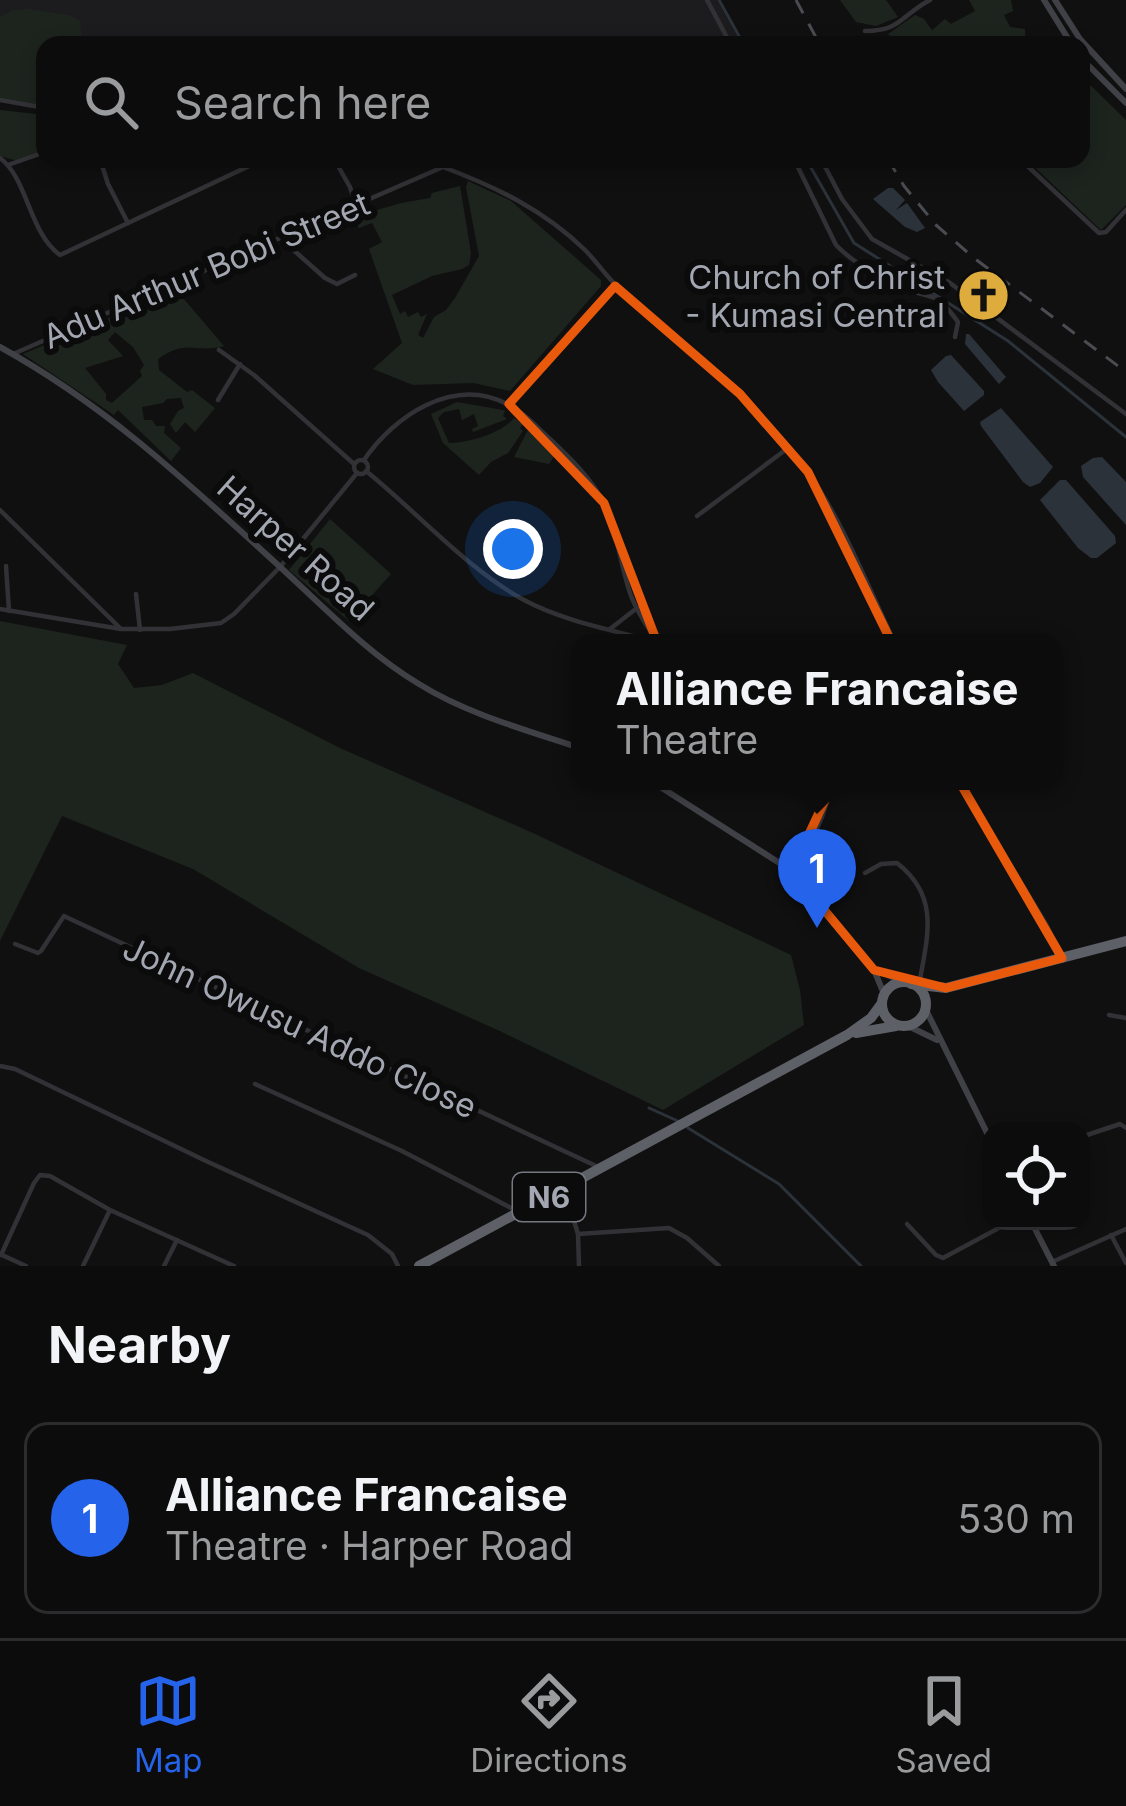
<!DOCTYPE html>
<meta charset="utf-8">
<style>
:root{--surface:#0c0c0d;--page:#1a1a1b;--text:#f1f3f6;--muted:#9a9b9d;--line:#2c2c2e;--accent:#2563eb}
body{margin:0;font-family:Inter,sans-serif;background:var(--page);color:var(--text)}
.controls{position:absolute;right:36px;bottom:36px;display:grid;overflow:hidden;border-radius:24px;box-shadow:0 6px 18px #0003}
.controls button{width:108px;height:108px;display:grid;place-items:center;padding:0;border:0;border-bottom:3px solid var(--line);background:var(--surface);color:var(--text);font:60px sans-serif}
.you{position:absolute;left:513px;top:549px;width:42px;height:42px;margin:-30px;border:9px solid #fff;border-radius:50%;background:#1a73e8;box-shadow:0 0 0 18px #1a73e833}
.badge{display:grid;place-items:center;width:78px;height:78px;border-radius:50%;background:var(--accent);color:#fff;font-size:39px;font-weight:700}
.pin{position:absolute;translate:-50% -99px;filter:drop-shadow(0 3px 6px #0008)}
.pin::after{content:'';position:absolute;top:63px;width:42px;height:36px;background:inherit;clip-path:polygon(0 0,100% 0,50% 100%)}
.popup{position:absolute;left:571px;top:634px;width:492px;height:156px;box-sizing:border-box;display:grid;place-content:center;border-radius:24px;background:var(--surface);filter:drop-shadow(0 3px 9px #0005);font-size:39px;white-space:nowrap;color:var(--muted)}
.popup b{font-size:45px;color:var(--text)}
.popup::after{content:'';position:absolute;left:50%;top:100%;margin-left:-24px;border:24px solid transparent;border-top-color:var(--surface)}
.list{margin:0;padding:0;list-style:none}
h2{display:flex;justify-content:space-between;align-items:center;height:156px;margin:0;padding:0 48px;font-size:51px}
h2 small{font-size:39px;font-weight:400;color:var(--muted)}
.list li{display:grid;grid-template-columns:78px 1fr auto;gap:36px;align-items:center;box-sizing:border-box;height:192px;margin:0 24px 24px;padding:0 24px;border:3px solid var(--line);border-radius:24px}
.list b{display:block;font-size:45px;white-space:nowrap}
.list p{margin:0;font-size:39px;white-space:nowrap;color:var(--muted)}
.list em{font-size:39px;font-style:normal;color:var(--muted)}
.icon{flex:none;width:66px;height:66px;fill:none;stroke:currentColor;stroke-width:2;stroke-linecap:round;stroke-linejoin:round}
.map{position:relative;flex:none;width:1126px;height:1266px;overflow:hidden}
.search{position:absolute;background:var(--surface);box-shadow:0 6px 18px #0003;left:36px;right:36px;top:36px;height:132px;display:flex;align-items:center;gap:30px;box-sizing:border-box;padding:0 42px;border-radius:24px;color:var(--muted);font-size:45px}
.sheet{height:372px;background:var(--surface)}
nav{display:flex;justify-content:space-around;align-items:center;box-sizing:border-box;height:168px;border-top:3px solid var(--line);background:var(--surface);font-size:33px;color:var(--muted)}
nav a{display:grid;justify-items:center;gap:6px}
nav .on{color:var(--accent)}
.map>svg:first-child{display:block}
.built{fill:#1c1c1e}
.green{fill:#1d241e;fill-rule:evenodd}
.water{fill:#2b3239}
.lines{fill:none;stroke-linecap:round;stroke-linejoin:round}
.stream{stroke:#2b3239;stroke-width:3}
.street{stroke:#323236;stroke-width:4.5}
.secondary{stroke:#404146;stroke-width:6}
.highway{stroke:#5e6067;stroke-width:10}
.rail{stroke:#4b4c51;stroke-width:3;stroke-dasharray:15 12;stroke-linecap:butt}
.marked{fill:none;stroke:#e8590c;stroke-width:9;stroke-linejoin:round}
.labels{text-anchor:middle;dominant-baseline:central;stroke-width:12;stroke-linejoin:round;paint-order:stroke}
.shield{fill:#0b0b0c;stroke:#757880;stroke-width:3}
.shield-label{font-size:30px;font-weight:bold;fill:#a3a7b1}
.street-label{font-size:33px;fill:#a3a7b1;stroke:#0b0b0c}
.poi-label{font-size:33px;fill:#a3a7b1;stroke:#0b0b0c;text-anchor:end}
</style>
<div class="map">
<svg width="1126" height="1266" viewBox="0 0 1126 1266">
<rect width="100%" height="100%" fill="#101011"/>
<!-- built -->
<path class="built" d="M0,0h717l25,45h-697l-45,3z"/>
<!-- green -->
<g class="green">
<path d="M840,0h46l12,17 -22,9 -20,-4z"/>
<path d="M969,0h42l2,11 -9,4 6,12 15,2v16h-16l-4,-7 -8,-1 -3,8h-95l-11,-11 27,-19 9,4 8,11 13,-11 6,5 24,-13z"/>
<path d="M28,9l41,6 11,6 2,24h-37v61l-45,-7v-82l12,-7z"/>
<path d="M1081,76l45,44v85l-25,25 -75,-71h55z"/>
<path d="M0,110l45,5v38l-27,8 -18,-5z"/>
<path d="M468,181l43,20 90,79v6l-91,105 -37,-8 -60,2 -40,-16 29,-26 -33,-94 13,-7 -10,-19 -13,5 -6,-11 48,-14 29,-5 2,-5 28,-7 11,67 -2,12 -7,4 -30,7 -40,19 8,19 5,-3 3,6 10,-5 3,5 6,-3 -9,21 5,3 11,-21 12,-7 9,-12 24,-42 -13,-69z"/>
<path d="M190,284l-7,14 41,48c-28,8 -37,-8 -66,13l1,11 28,22 5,-2 23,18 -20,24 -10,-10 -9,11 -6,-9 8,-13 6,-3 -3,-10 -14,1 -4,4 -21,4 2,13h8l4,6h9l-1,7 17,15 -10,13 -53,-51 -4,5 -91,-61zM115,332l18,15 11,18 -4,6 2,5 -30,27 -6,-3v-6l-21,-26 38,-12 -15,-16z"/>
<path d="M457,402l46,8 2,1 -2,5 4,3 -34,13 -1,-3 6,-3 -4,-12 -12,6 -3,-11 -15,3 -6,6 11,25c19,0 53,-10 65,-25l9,6 -3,4 3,3 -15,22 -17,9 -12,13 -36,-32 -12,-29z"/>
<path d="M529,428l29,22 -9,14 -35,-7z"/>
<path d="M330,519l61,55 -42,47 -60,-51z"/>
<path d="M0,621l127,24 -9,19 16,24 28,-3 31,-12 147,75 195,86 256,121 9,35 4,35 -141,85 -161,-78 -143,-64 -166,-99 -131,-53 -62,125z"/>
</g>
<!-- water -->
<g class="water">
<path d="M888,188h5l12,12 -9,10 11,-7 18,25 -8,4 -12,-5 -32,-28z"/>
<path d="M966,334h3l37,43 -7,7 -34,-40z"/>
<path d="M951,355l33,36v4l-20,16 -26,-29 -7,-12 15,-14z"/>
<path d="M1001,408l52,59 -13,16 -10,4 -7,-5 -42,-56 -1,-4z"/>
<path d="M1102,457l24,25v43l-43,-48 -2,-11 12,-8z"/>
<path d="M1060,480h6l49,56 1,7 -19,15h-6l-13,-10 -38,-48z"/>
</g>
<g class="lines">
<!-- stream -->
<g class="stream">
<path d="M719,0l25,45"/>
<path d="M806,159l48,84 154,98 118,96"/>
<path d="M649,1108l31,14"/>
<path d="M688,1128l91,56 82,82"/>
</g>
<!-- street -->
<g class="street">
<path d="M707,0l24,45"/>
<path d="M865,31c36,0 35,-15 65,-31"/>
<path d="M0,100l45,8"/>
<path d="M0,158c28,21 29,75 60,97l204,-96"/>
<path d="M100,159l8,25 20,39"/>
<path d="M334,159l16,28 6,19"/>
<path d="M794,159l42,86c19,20 49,35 75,46 9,4 19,3 27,9 8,5 14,14 20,22l-3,15"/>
<path d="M821,159l21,40 30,40 78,44 176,131"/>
<path d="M1020,159l79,74 7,-1 20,-22"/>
<path d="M8,165l37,-13"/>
<path d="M281,239l44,39 12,6 18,-9"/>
<path d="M219,350l35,25 100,89"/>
<path d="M13,354l430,-187c53,20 101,43 142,83 13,13 23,29 37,41 64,57 135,109 185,180 36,50 61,116 88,172"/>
<path d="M218,400l22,-36"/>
<path d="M509,404l106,-118"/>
<circle cx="361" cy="467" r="7"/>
<path d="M364,460c30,-44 89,-84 143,-56 16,8 30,23 43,35 20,19 41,39 54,64 13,28 16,60 26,90 6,18 17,33 27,49"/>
<path d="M366,471c50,40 102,99 158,129 39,21 88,30 132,42"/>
<path d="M0,510l120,118"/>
<path d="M697,516l91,-68"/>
<path d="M6,566l3,45"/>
<path d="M136,594l4,36"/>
<path d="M0,609l121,20h49l51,-6 13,-9 46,-47 77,-94"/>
<path d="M610,629l27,-21"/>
<path d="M960,781l87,145 15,31"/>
<path d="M792,871c17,-26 37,-57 38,-90"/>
<path d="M865,873l16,-9 16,-1c44,34 30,75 22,122"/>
<path d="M15,944l23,9 3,-2 23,-35 532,250"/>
<path d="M1109,1015l17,3"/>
<path d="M0,1066l15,3 191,92 162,74 24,19 6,12"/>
<path d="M255,1084l147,67 113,59"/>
<path d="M1081,1137l39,-13 6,4"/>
<path d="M564,1188l14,46 1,32"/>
<path d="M907,1224l29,31 7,3 69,-37"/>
<path d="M578,1234l91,-6 18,10 32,28"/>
<path d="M1111,1235l15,28"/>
<path d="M0,1254l26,12"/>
<path d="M1,1255l33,-72 6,-8 10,1 60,34 124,56"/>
<path d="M1052,1262l74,-33"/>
<path d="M83,1266l26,-54"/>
<path d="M164,1266l13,-26"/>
</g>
<!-- secondary -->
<g class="secondary">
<path d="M1044,0l28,45"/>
<path d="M1055,0l25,39 46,50"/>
<path d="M1081,58l45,45"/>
<path d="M0,347c107,59 189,137 279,219 45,41 88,87 140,118 48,30 107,46 161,64"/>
<path d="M651,781l141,90 82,99 10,24"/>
<path d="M878,971l28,12"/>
<path d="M925,1008l66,133"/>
<path d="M908,1026l29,14"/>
<path d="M1031,1221l23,45"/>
</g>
<!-- highway -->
<g class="highway">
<circle cx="904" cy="1004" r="22"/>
<path d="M911,984l35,4 180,-47"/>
<path d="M856,1033l40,-7"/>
<path d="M419,1266l428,-231 24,-17 11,-15"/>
</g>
<!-- rail -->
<g class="rail">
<path d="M796,0l24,45"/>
<path d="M888,159l16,27 32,39 38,33 152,114"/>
</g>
</g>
<!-- marked area -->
<path class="marked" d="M615,286l125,108 68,78 155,316 99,170 -116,30 -72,-18 -82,-99 38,-82 -16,-62 -28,-24 -129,-61 -53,-139 -95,-99z"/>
<!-- icons -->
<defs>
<symbol id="church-disc" viewBox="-11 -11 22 22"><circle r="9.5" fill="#ddac3c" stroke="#0b0b0c"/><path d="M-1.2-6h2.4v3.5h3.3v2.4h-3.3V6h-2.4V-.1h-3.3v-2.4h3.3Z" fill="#111"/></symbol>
</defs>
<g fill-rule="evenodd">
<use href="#church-disc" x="954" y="266" width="59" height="59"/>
</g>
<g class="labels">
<!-- shield labels -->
<rect class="shield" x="513" y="1173" width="72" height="48" rx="9"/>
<g class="shield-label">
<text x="549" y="1197">N6</text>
</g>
<!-- street labels -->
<g class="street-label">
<text transform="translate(206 270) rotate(-23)">Adu Arthur Bobi Street</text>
<text transform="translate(296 548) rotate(42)">Harper Road</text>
<text transform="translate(300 1027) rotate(25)">John Owusu Addo Close</text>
</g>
<!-- poi labels -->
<g class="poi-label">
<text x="945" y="277">Church of Christ<tspan x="945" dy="38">- Kumasi Central</tspan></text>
</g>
</g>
</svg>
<div class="controls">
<button><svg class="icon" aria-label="locate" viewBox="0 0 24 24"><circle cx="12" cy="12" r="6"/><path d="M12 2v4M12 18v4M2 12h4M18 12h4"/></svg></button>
</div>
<div class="you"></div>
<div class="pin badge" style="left:817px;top:928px">1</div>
<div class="popup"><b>Alliance Francaise</b>Theatre</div>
<div class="search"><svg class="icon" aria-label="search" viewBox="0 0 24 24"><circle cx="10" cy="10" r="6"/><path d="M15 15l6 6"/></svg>Search here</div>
</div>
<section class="sheet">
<h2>Nearby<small></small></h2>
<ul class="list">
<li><span class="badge">1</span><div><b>Alliance Francaise</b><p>Theatre · Harper Road</p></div><em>530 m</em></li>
</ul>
</section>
<nav>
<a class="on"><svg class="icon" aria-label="map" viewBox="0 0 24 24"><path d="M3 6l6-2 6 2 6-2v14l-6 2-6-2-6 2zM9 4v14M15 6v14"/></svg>Map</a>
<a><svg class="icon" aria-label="directions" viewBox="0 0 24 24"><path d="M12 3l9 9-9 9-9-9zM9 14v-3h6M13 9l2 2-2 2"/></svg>Directions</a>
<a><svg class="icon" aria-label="saved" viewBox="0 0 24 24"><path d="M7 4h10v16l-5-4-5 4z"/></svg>Saved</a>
</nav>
